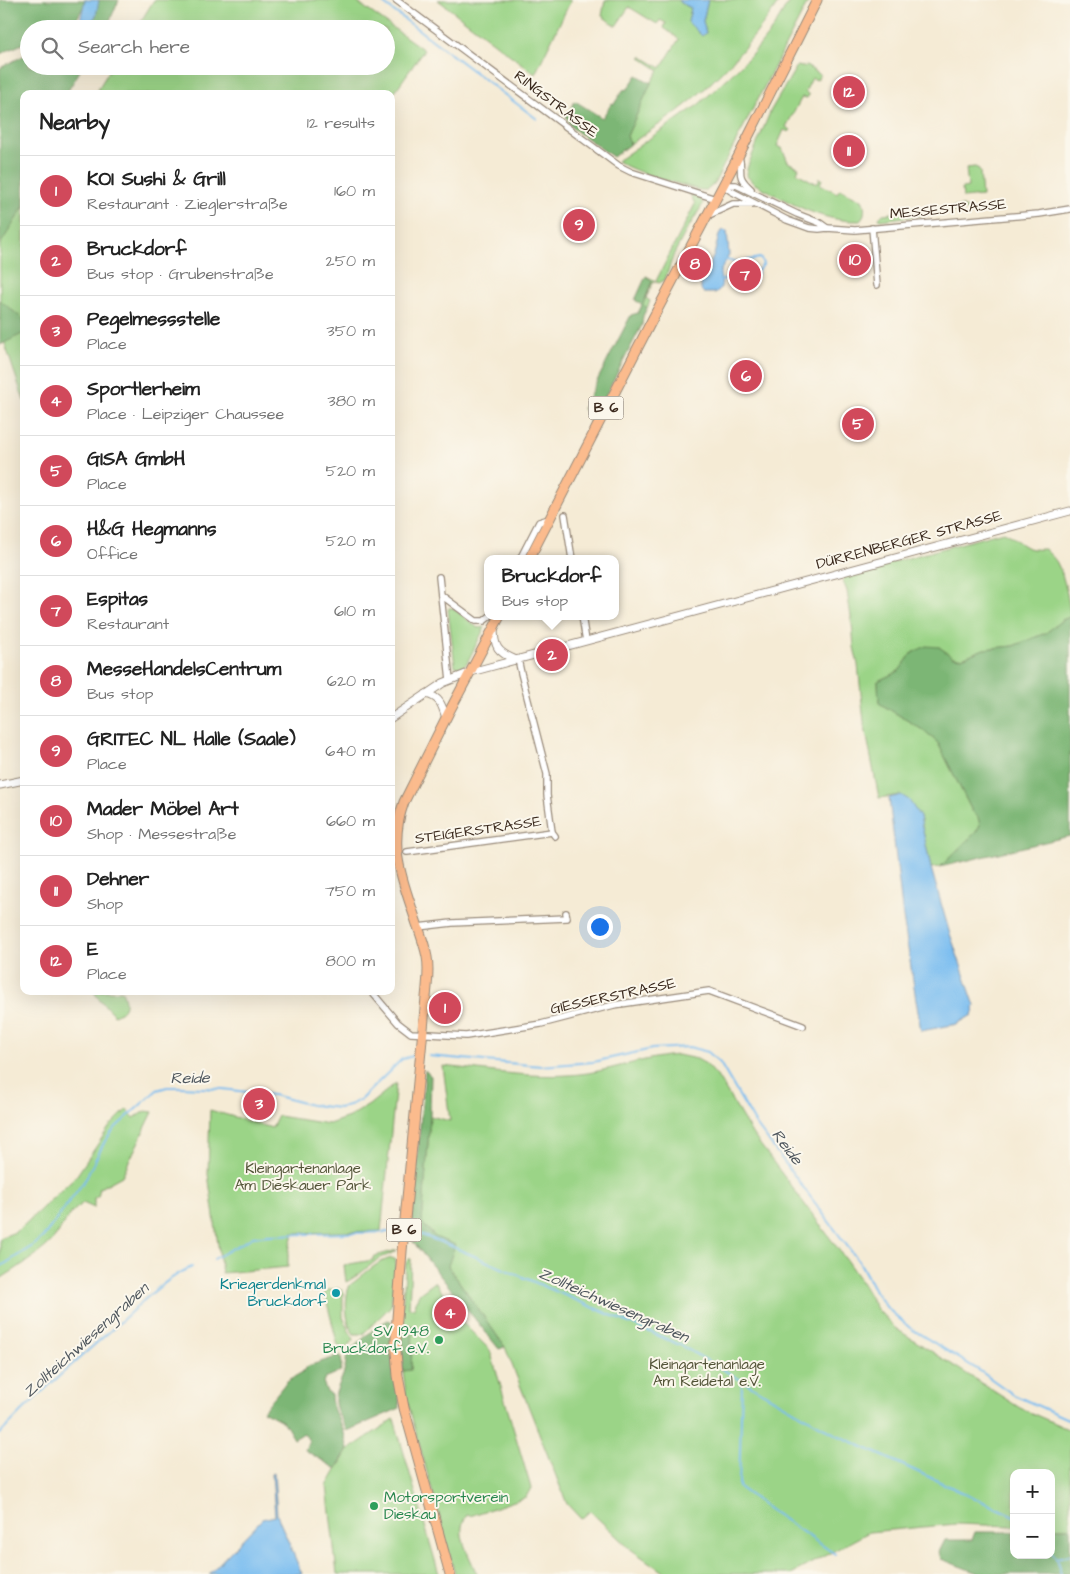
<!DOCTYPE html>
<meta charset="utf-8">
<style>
:root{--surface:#fff;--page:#f2f2f2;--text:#222;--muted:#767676;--line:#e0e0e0;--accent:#d1495b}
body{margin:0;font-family:"Architects Daughter",sans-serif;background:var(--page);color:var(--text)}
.controls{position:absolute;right:15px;bottom:15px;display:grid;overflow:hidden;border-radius:10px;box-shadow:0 5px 20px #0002}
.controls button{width:45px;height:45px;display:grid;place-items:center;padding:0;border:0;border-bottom:1px solid var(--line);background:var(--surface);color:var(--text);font:25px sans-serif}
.you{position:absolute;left:599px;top:926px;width:18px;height:18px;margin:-12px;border:4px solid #fff;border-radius:50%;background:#1a73e8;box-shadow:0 0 0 8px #1a73e833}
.badge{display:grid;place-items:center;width:32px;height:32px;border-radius:50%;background:var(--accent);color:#fff;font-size:16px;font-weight:700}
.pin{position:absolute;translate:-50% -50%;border:2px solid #fff;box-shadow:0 1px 5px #0006}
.popup{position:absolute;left:484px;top:555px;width:135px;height:65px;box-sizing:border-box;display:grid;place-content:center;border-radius:10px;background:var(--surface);filter:drop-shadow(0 1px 4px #0005);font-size:16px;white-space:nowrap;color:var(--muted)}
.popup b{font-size:19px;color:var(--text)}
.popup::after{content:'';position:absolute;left:50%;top:100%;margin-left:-10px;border:10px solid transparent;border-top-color:var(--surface)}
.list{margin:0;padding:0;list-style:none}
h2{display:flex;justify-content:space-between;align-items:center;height:65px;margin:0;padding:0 20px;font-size:21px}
h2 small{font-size:16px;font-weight:400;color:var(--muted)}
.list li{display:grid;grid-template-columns:32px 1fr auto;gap:15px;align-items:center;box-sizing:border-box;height:70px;padding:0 20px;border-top:1px solid var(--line)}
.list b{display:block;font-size:19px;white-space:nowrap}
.list p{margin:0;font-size:16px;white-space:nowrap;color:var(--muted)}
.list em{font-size:16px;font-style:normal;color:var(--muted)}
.icon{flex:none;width:28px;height:28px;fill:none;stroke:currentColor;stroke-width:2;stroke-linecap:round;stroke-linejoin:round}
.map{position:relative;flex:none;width:1070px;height:1574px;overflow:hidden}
.search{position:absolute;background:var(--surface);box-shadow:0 5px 20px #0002;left:20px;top:20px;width:375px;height:55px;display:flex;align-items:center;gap:12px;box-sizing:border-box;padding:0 18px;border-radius:28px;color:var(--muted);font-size:19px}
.panel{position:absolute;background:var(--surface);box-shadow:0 5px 20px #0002;left:20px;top:90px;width:375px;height:905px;border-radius:10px}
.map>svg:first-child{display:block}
.green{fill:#9bd487;stroke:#6b7f52}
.forest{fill:#7cb674;stroke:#5c7049}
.water{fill:#7abdf0;stroke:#5a7487}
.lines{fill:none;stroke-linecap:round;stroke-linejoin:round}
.stream{stroke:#7abdf0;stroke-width:2}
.minor-casing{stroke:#988a7a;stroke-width:8}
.tertiary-casing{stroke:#988a7a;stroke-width:9}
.primary-casing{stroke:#988a7a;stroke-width:11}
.minor{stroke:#fff;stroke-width:5.5}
.tertiary{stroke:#fff;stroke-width:7}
.primary{stroke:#fbbb8d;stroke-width:9}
.culture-dot{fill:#0f9aa8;stroke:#fbf7ec;stroke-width:2}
.leisure-dot{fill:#2e9e5b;stroke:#fbf7ec;stroke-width:2}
.labels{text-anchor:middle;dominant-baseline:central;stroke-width:4;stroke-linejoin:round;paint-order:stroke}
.shield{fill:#fbf7ec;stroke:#75685c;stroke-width:1}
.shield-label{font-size:14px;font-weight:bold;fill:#3b2a1e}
.street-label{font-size:15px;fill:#3b2a1e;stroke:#fbf7ec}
.park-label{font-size:15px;fill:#535438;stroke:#fbf7ec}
.culture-label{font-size:15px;fill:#0d838f;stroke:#fbf7ec;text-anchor:end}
.leisure-label{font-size:15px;fill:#27864d;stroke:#fbf7ec;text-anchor:end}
.water-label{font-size:16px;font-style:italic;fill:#4e565d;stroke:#fbf7ec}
</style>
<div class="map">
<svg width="1070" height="1574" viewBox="0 0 1070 1574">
<rect width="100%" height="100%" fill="#fbf7ec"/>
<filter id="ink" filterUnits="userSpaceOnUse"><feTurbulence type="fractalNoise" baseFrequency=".02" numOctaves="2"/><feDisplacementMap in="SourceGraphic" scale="10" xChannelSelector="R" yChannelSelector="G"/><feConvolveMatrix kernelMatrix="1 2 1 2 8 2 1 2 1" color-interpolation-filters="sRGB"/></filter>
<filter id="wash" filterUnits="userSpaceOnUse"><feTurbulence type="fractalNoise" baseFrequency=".0096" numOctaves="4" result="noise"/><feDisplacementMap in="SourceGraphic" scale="20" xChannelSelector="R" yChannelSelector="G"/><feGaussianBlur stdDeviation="1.12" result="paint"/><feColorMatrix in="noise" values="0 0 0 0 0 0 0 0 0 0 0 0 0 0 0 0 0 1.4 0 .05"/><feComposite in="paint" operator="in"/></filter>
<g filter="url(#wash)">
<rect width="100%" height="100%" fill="#f5ebd5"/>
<!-- green -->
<g class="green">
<path d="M154,0h200l70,50 -33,47v-3h-296l17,-28h274v-37h-250z"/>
<path d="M438,0h133l-36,74z"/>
<path d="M605,0h74v2l12,6 -3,14 10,8 8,3 -3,-12 5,-21h72c-24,37 -54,71 -88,100 -19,16 -41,30 -62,44l-3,-8 24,-53 8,-13 -19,-13 1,-1 20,12 18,-29 -15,-11 2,-5 -6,-3 -3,4 -28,-17 -13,19 -14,-10z"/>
<path d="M790,0h19l-95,184 -7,6h-8c-27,-9 -57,-14 -82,-29l81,-56 33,-30 24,-24 17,-21z"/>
<path d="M797,66l6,1 3,-1 12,7 2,2 -3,5 -5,-2 -7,14 4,3 -2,3 -5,-1 -16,30 5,3 -2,2 -5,-2 -7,16 5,2 6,14 11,6 -2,5 20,11 3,-6 2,1 -2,5 17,9 3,-4 22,11c4,6 3,17 -2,21 -41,1 -72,-20 -107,-38l-6,-7v-7l2,-6 22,-53z"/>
<path d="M975,167l4,2 1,3 2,24 -19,2 -1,-10 6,-1 -2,-19z"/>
<path d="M690,194l10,3 3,7 -18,29 -11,21 -9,26 -6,3 -5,-2 -8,17 4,3 -3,7 -4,-4 9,-22 -6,-6 10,5 39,-77z"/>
<path d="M24,206v195l-19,-57 -5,-25v-75z"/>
<path d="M964,206v2h4v2l-88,10 -1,-2 4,-4z"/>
<path d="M1003,532c10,4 16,12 25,16 5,2 12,1 17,1 4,5 11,10 13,16 6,10 12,40 12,52l-8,3 -16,13 -33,13 -29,3 -22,9 -9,-1 -14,-10 -27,6 -13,18 -21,10 1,22 47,29 12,11 34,68 6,6 2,8 -4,7 -36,35 -9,1 -11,-51 -19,-22 -22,3 -15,-76 -6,-57 -4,-18 -2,-24 -5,-32 -4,-10v-3l3,-3z"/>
<path d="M449,608h4l25,20 7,-1 -18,36 -7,5 -5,-2 -7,-56z"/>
<path d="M93,991h29c5,12 5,19 -8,24l-15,-16z"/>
<path d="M678,1055l19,4 9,5 11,12 36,59 89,119 16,23 19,32 18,19 125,80 50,22v98h-19v-55h-37v53l-58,-2 -87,8 -78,42h-125l-37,-26 -39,-37 -9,8 -14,-15 -62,-157 -57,-81 -13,-29 -13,-14 8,-107 20,5 -7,-55c48,5 97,14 145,7 30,-5 59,-16 90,-18z"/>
<path d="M396,1083l-15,148 -88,2 -5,22v12l-66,6 -14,-99 2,-64 62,18 6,-12 51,8 20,-7 20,-12z"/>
<path d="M127,1109l7,9 11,-7 8,1 -31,64 -22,12 -2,8 -4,2v10l-11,-5c-17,12 -20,25 -32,39 -13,13 -35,27 -51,37v-41l15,-6 7,-5 55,-52 33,-49z"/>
<path d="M397,1250c-5,5 -11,5 -18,9 -11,7 -20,17 -33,23l-2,-17 29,-5 2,-4z"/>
<path d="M392,1258l4,2 -5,46 -28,28h-9c-9,-10 -10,-38 -4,-49 13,-9 26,-24 42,-27z"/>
<path d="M409,1259h2l-2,49h5l5,-14 16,-12 30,43 25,25 41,138 -5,9 -56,19 -3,-1c-13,17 1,37 8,55l3,4h-23l-49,-178 -3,-25 8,-2 2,-43 -12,-1 5,-63z"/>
<path d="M338,1288l5,3v26l6,14 5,8 -10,11 -6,-4 -14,-55z"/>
<path d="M394,1419l45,155h-102l-10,-88 21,-36z"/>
</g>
<!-- forest -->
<g class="forest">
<path d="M0,0h87l-14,26v3h-44v12l-29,13z"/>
<path d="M98,0h21l-13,29h-21l10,-12z"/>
<path d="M25,55h4v11h54l-17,28h-42v112l-24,39v-177z"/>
<path d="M637,75l14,8 -24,53 3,8 -17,13 -42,-30 -5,-11 9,-15 27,17 10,-15 2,1 10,-15 3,1z"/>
<path d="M646,276l6,5 -9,23 4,4 -4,8 -1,9 -51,99 -8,-16 48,-93 7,-2 4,-8 -7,-5z"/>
<path d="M0,300l24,20v13l-24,12z"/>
<path d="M1070,617v219l-130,31 36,-35 4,-7 -2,-8 -6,-6 -34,-68 -12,-11 -47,-29 -1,-22 21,-10 13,-18 14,-7 13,1 14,10 9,1 22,-9 29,-3 33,-13 16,-13z"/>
<path d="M425,1070l6,6 -1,40 -8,107 13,14 20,8 -7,21 57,81 -6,2 -89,-111z"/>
<path d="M388,1320l3,1 2,5 7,82 -53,23c-4,-9 -12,-20 -12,-29 -1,-10 6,-20 9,-30 2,-6 2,-13 3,-19l29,-26z"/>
<path d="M401,1325l12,1 -2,44 -8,1 -2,-22z"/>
<path d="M339,1356h2l1,8 -1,7 -16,7 -2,4 4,10 4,3c0,14 7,22 12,34 2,7 3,14 5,20l-12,20 -31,-19 4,-9 -5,-8 -10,6 -10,-17 -21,-11 24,-30 14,-8 7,-7z"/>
<path d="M1051,1528h19v46h-90l-39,-15 -2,-7 6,-12h27l3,-8h39v23h37z"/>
</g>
<!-- water -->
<g class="water">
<path d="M85,0h14l-3,16 -13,13h-5z"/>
<path d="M679,0h29l-5,21 3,12 -4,3 -14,-14 3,-14 -12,-6z"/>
<path d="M723,230l4,1 2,24 -9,17c0,9 6,14 -5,21h-11l-3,-3v-7l13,-28 5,-20z"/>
<path d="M901,795l8,5 11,17 11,51 18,63 26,75 -3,9 -15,9 -36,7 -18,-114 -14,-119z"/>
<path d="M274,1473l3,42 25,59h-93l53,-55 13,-3 -3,-42z"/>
</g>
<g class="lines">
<!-- stream -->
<g class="stream">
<path d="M379,0l158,119"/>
<path d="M722,280l35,-5 1,-5 5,-5 -1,-4 -2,-3 -22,4 -12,-2"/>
<path d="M429,1056l112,10 52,-4 59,-13 37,-2 19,5 12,11 35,60 105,140 15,28 12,17 23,20 70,43 34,24 56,25"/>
<path d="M414,1232l37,14 229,99 155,89 179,82"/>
<path d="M214,1259l39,-22 15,-2 124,-3"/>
<path d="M0,1267l34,-22 10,-9 41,-56 20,-39 11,-14 41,-37 10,-3h14l42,2 50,6 38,10 28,3 13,-4 9,-5 41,-40 11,-3"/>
<path d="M742,1382l-3,105 34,25 62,42"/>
<path d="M0,1434c36,-39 77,-74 117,-109 22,-20 48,-47 75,-58"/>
<path d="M1051,1551l5,7 5,16"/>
<path d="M1056,1558l14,-3"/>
</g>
</g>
</g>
<g filter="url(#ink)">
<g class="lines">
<defs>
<g id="minor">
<path d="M396,0l223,166 12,6 85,27"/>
<path d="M739,156c5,17 -5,18 12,33"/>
<path d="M723,185l8,6 56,29 22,8 10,1 8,-1 28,2 184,-16 31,-5"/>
<path d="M723,185h13l61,29 23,9 7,5"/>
<path d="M709,215l24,-11h19"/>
<path d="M872,228l5,57"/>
<path d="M565,515l7,44"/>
<path d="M520,559l19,-37 10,-3"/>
<path d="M439,577l11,103"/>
<path d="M441,595l35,26h8l6,-5"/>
<path d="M582,616l4,25"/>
<path d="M518,659l3,14 26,101v21l5,37 3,4"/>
<path d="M407,852l145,-20"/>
<path d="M418,927l34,-4 115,-5 -1,-5"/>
<path d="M371,991l27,32 13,10 55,3 75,-12 73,-19 95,-14 94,35"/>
</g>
<g id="tertiary">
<path d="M494,627c0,20 3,25 22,33"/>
<path d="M426,694c14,3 16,11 20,24"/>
<path d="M391,718l52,-35 28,-11 599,-161"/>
<path d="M0,785l24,-5"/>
</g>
<g id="primary">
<path d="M529,559l123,-239 87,-165 78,-155"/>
<path d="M450,1574l-46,-166 -6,-32 -2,-24v-20l6,-81 25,-264c1,-10 2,-20 0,-30 -2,-11 -6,-22 -10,-33 -14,-43 -30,-76 -13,-122l45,-90 51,-96"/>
</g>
</defs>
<!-- minor casing -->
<use href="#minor" class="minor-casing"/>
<!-- tertiary casing -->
<use href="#tertiary" class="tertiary-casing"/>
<!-- primary casing -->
<use href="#primary" class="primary-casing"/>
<!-- minor -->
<use href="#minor" class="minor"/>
<!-- tertiary -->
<use href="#tertiary" class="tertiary"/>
<!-- primary -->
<use href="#primary" class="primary"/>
</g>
</g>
<!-- markers -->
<circle class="culture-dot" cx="336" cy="1293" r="5"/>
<g class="leisure-dot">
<circle cx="439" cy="1340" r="5"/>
<circle cx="374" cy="1506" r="5"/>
</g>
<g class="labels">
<!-- shield labels -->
<g class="shield">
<rect x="588.5" y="396.5" width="35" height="23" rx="4"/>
<rect x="386.5" y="1218.5" width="35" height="23" rx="4"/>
</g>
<g class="shield-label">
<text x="606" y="408">B 6</text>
<text x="404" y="1230">B 6</text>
</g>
<!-- street labels -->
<g class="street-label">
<text transform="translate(556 104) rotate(37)">RINGSTRASSE</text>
<text transform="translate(948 209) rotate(-5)">MESSESTRASSE</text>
<text transform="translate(909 540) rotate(-15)">DÜRRENBERGER STRASSE</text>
<text transform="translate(478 830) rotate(-8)">STEIGERSTRASSE</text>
<text transform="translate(613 996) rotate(-12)">GIESSERSTRASSE</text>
</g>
<!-- park labels -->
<g class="park-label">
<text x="303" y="1168">Kleingartenanlage<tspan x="303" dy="17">Am Dieskauer Park</tspan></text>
<text x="707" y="1364">Kleingartenanlage<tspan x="707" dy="17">Am Reidetal e.V.</tspan></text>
</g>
<!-- culture labels -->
<g class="culture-label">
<text x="326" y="1284">Kriegerdenkmal<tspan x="326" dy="17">Bruckdorf</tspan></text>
</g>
<!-- leisure labels -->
<g class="leisure-label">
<text x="429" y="1331">SV 1948<tspan x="429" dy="17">Bruckdorf e.V.</tspan></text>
<text x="384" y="1497" text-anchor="start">Motorsportverein<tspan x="384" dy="17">Dieskau</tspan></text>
</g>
<!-- water labels -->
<g class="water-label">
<text transform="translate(190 1078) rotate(-1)">Reide</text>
<text transform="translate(787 1147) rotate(53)">Reide</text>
<text transform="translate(614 1305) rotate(24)">Zollteichwiesengraben</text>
<text transform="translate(86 1340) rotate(-42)">Zollteichwiesengraben</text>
</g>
</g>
</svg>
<div class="controls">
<button>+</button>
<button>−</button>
</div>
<div class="you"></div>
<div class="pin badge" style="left:445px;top:1008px">1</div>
<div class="pin badge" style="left:552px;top:655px">2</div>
<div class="popup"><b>Bruckdorf</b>Bus stop</div>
<div class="pin badge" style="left:259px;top:1104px">3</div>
<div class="pin badge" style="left:450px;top:1313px">4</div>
<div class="pin badge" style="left:858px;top:424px">5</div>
<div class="pin badge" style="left:746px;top:376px">6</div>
<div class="pin badge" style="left:745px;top:275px">7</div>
<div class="pin badge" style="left:695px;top:264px">8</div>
<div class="pin badge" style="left:579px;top:225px">9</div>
<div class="pin badge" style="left:855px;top:260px">10</div>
<div class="pin badge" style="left:849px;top:151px">11</div>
<div class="pin badge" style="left:849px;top:92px">12</div>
<div class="search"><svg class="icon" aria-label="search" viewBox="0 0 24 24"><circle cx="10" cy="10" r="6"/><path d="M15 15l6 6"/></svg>Search here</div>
<section class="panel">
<h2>Nearby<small>12 results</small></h2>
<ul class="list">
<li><span class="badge">1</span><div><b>KOI Sushi &amp; Grill</b><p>Restaurant · Zieglerstraße</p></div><em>160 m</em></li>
<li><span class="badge">2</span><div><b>Bruckdorf</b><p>Bus stop · Grubenstraße</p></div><em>250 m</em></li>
<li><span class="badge">3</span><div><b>Pegelmessstelle</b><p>Place</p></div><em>350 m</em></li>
<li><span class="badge">4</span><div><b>Sportlerheim</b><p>Place · Leipziger Chaussee</p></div><em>380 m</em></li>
<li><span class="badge">5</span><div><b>GISA GmbH</b><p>Place</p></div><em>520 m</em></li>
<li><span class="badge">6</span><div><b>H&amp;G Hegmanns</b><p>Office</p></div><em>520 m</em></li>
<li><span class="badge">7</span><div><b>Espitas</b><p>Restaurant</p></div><em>610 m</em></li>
<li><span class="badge">8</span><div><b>MesseHandelsCentrum</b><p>Bus stop</p></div><em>620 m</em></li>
<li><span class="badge">9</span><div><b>GRITEC NL Halle (Saale)</b><p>Place</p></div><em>640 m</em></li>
<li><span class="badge">10</span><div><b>Mader Möbel Art</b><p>Shop · Messestraße</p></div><em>660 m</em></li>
<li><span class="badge">11</span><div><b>Dehner</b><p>Shop</p></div><em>750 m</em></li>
<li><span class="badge">12</span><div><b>E</b><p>Place</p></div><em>800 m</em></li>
</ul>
</section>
</div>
